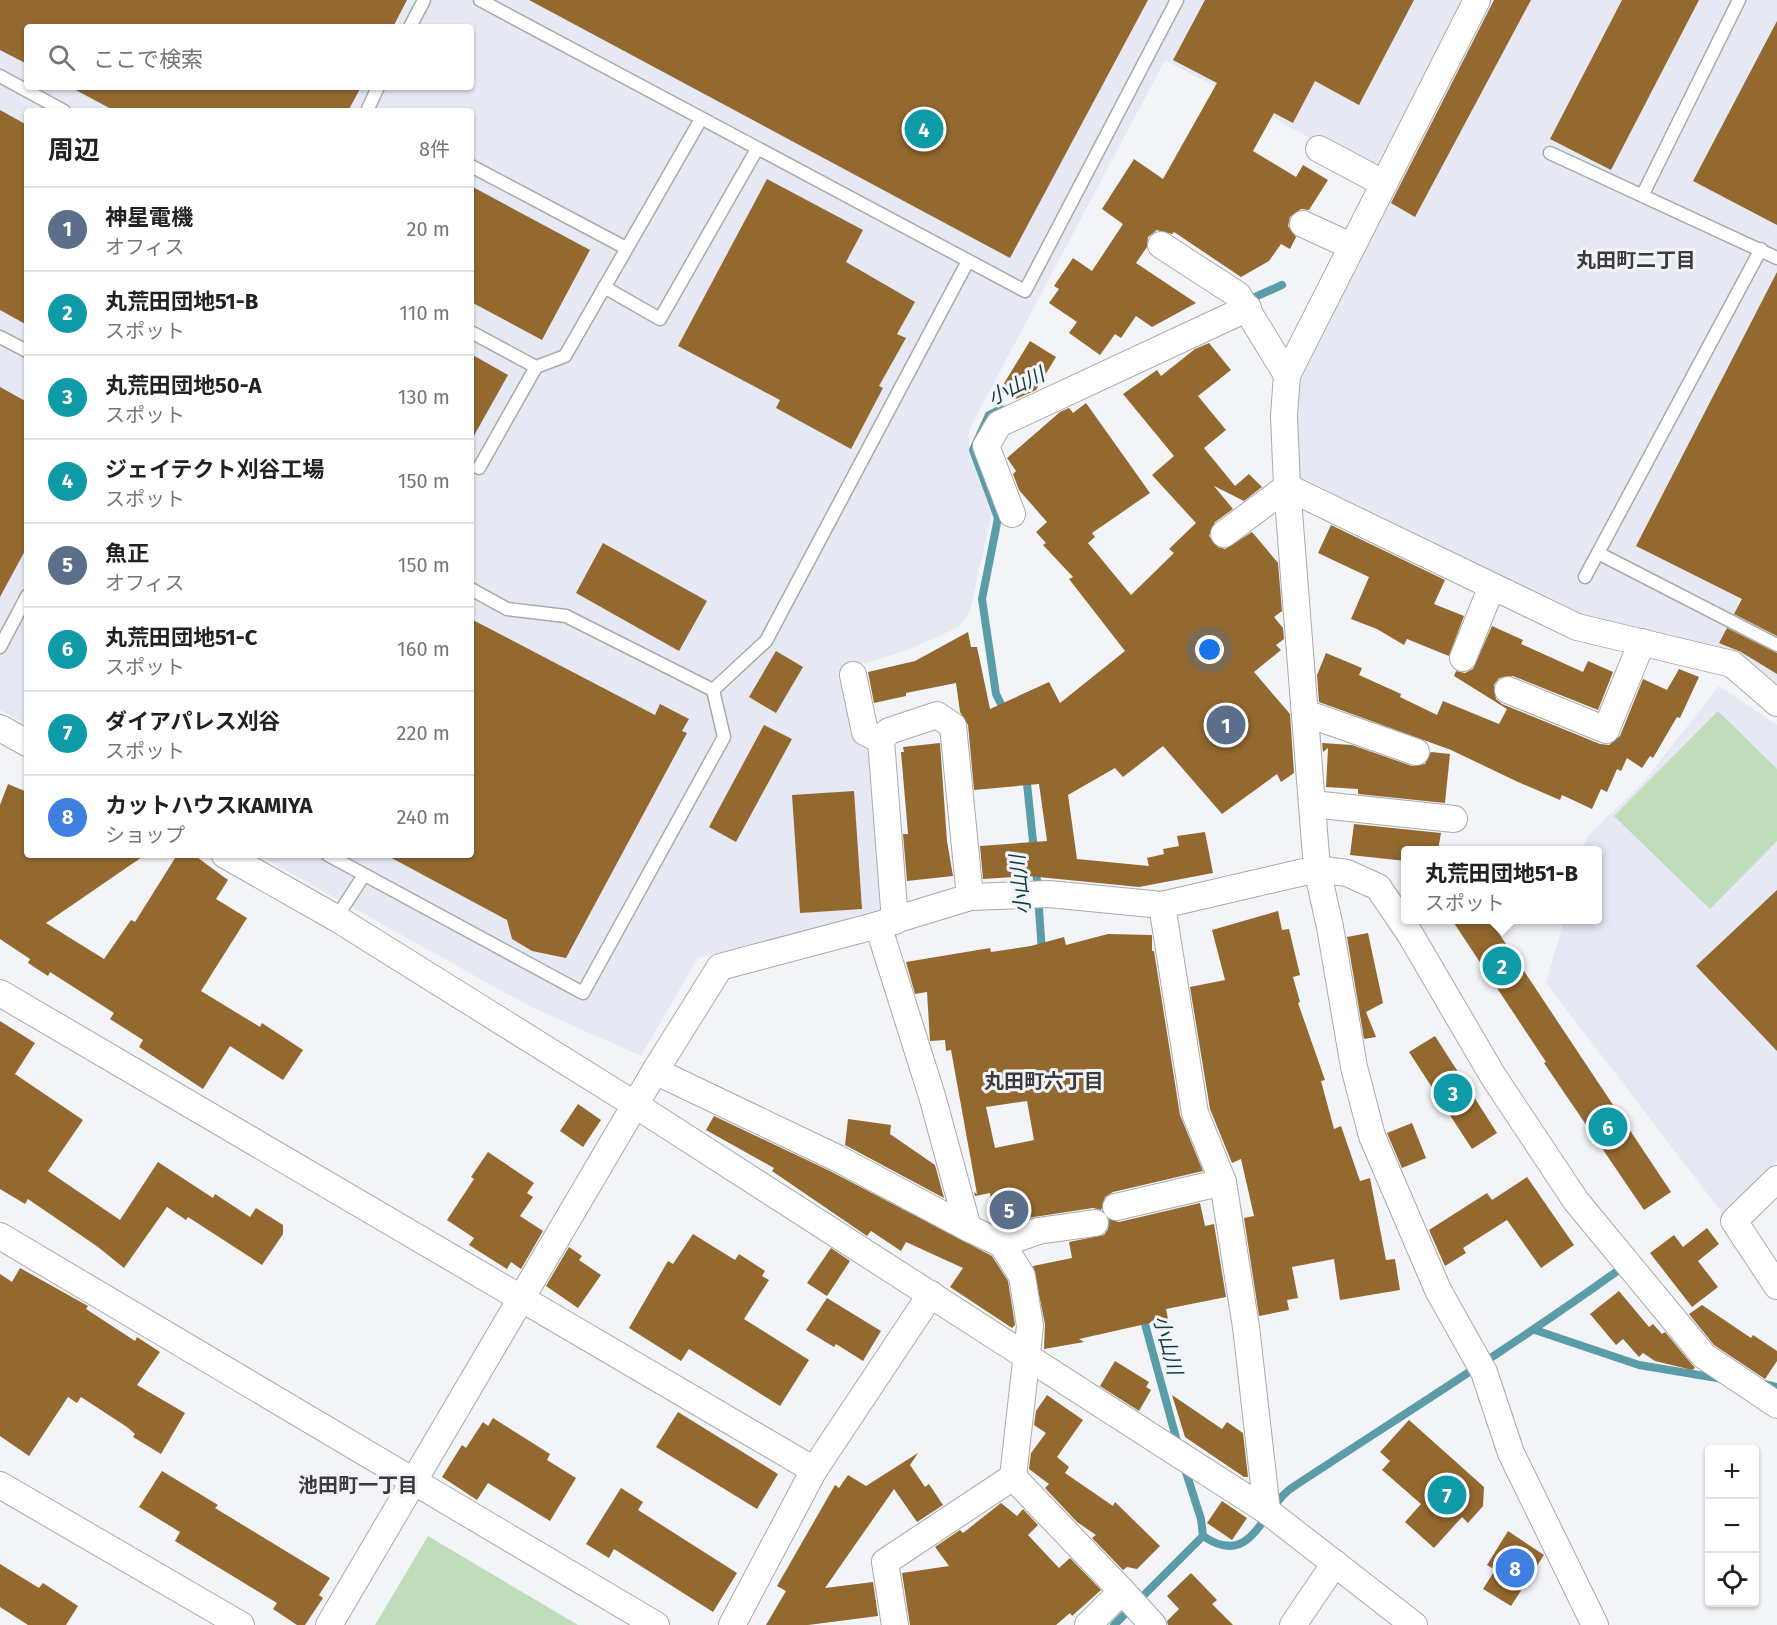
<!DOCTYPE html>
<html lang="ja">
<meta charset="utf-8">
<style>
:root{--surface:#fff;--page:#f6f6f6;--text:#222;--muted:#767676;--line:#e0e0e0;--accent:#387560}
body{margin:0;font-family:"Fira Sans","Noto Sans JP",sans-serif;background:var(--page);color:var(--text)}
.controls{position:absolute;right:18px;bottom:18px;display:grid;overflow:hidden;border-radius:6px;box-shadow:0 2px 4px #0004}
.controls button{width:54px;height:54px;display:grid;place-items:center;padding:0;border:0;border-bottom:2px solid var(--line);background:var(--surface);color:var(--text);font:30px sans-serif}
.you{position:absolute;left:1210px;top:650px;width:21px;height:21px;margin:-15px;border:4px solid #fff;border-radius:50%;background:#1a73e8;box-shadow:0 0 0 9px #1a73e833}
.badge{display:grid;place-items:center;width:39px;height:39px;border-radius:50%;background:var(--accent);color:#fff;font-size:20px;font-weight:700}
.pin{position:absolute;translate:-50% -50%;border:3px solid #fff;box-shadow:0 2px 6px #0006}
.popup{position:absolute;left:1401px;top:846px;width:201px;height:78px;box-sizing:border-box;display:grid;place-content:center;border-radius:6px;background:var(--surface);filter:drop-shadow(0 2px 4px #0005);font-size:20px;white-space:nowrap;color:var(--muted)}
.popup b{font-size:22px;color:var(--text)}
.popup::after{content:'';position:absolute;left:50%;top:100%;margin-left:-12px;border:12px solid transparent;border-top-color:var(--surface)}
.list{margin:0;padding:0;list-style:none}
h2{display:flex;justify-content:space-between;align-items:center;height:78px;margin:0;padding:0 24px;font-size:26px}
h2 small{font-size:20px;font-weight:400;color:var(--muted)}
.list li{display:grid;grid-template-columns:39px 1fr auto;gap:18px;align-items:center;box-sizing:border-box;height:84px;padding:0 24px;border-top:2px solid var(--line)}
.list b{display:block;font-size:22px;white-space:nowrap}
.list p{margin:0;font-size:20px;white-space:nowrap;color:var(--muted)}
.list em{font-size:20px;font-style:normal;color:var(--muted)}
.icon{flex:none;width:33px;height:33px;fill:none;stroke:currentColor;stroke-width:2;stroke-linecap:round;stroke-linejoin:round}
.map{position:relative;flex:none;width:1777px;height:1625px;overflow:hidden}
.search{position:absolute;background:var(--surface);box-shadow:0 2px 4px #0004;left:24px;top:24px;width:450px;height:66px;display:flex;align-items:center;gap:15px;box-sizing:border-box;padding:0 21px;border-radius:6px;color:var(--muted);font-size:22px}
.panel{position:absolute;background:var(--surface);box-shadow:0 2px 4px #0004;left:24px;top:108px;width:450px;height:750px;border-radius:6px}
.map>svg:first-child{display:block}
.built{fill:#e6e9f4;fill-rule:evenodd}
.green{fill:#bfddba}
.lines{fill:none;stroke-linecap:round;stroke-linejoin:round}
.stream{stroke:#5a9ca7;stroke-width:8}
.building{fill:#946930;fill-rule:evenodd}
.lane-casing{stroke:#a9aaae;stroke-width:15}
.street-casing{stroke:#a9aaae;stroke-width:28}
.lane{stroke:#fff;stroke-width:12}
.street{stroke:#fff;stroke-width:26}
.labels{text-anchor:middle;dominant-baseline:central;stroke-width:6;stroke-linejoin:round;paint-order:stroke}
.neighbourhood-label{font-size:20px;font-weight:bold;fill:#3b3b3d;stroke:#f3f4f8}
.water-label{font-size:20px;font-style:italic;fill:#0d3a41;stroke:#f3f4f8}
</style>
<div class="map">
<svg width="1777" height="1625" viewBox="0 0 1777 1625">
<rect width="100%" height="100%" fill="#f3f4f8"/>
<!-- built -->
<g class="built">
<path d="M0,0h1462l-88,172 -209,-112 -196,370v21l23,61 -22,99 -11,16 -54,24 -60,18 13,74 13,-1 11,168 -184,48 -57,98 -112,-50 -271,-151h213v-744h-444v614l-27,-15zM27,27h444v60h-444z"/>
<path d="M1484,0h293v691l-195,-72 -283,-137 -5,-113z"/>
<path d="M1719,686l58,39v435l-54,54 -177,-231 18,-63h34v-70h-15l4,-13 58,-57z"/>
</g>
<!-- green -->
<g class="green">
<path d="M1718,711l59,58v72l-67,68 -96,-93z"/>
<path d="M428,1536l150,89h-203z"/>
</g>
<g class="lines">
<!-- stream -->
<g class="stream">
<path d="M1246,301l36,-16"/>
<path d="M1001,409l-12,6 -16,35 25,68 -16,81 14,95 9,18"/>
<path d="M1026,774l8,77"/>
<path d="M1036,867l6,85"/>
<path d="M1105,1206l9,28"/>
<path d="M1142,1313l36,132"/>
<path d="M1535,1330l104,35 84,14"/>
<path d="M1760,1383l17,4"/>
<path d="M1203,1536c50,34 58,-28 90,-49 108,-71 218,-140 323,-215"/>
<path d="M1114,1625l89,-89 -2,-17 -17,-53"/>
</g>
</g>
<!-- building -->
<g class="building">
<path d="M0,0h407l-14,27h-366v37l-27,-14z"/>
<path d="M529,0h619l-138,258z"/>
<path d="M1205,0h209l-55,105 -44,-24 -22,42 -19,-10 -21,38 43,26 7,-12 25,15 -19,30 -8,-1 -11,8 -2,9 8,11 -6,12 -9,-5 -12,17 -28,16 -67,-45 -2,2 -15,-4 -9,7 -1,10 -11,16 60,40 -44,24 -16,-11 -15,22 -6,-4 -15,21 -31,-22 8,-11 -28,-19 10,-14 -5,-3 19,-28 19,13 31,-47 -21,-15 32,-50 29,20 54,-96 -44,-23z"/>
<path d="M1494,0h37l-116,217 -24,-14z"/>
<path d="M1622,0h77l-88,170 -61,-31z"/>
<path d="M1777,21v204l-84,-44z"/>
<path d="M70,87h291l-13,24h-233z"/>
<path d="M0,110l27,15v200l-27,-15z"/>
<path d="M767,179l96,51 -17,32 69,40 -18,32 9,4 -27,48 4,2 -32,61 -75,-41 4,-8 -102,-54z"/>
<path d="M471,186l119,64 -48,90 -71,-38z"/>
<path d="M1777,272v364l-43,-22 8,-15 -106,-53z"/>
<path d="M1030,341l26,16 -20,33 -20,9 -16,-9z"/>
<path d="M1209,343l22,27 -33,26 28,34 -22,18 31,38 14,-12 13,13 -18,14 -30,-15 19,23 -18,13 -6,14 9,11 7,2 27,-17 26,31 4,48 -8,6 9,11 1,11 -8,6 5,5 -27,22 36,42 4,59 -13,9 -4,-8 -55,40 -59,-68 -40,31 -8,-9 -47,27 9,64 72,7 -2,-8 17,-4 -1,-5 16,-3 -2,-10 28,-4 8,41 -74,14 -111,-11 -45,3 -3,-33 67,-5 -8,-57 -65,6 -6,-65 -8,-13 -4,-29 -50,10v3l-32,7 -6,-31 47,-11 53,-29 3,15h6l13,62 59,-27 11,21 65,-52 -56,-72 4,-2 -30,-32 3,-2 -10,-11 11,-10 -28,-32 -6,-16 3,-3 -9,-13 53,-46 9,-4 4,5 13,-10 64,90 -58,40 3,4 -7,6 43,52 43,-42 -5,-4 27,-26 -44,-48 22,-19 -51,-62 34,-24 4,6 34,-27z"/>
<path d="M471,354l37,21 -37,66z"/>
<path d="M0,387l27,15v145l-27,50z"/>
<path d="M1331,525l114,55 -11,24 30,12 -15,40 -42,-17 -3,6 -27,-16 -26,-10 18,-42 -51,-24z"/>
<path d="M603,543l104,58 -28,50 -103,-58z"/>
<path d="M471,619l184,96 5,-11 29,15 -7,12 5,2 -121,225 -34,-7 -20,-12 -5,-19 -121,-65h85z"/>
<path d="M1492,626l31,14 -2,4 62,28 5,-11 25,11 -15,38 -85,-34 -14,2 -5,7 2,14 6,5 98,40 9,1 11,-9 23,-57 24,11 12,-21 20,8 -19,41 -3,-1 -24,41 -3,-2 -8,12 -15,-10 -6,13 -4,-2 -10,23 -6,-3 -9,20 -30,-14 -2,5 -42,-18 -67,-32 -132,-48 -2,-27 9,-22 36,15 -3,7 42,19 -1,3 37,18 6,-14 56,23 8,-15 -53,-33 2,-5 9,2 8,-4z"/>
<path d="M1727,628l50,25v21l-36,-22 -22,-9z"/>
<path d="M776,651l27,16 -27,46 -27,-16z"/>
<path d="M764,725l28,14 -56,103 -27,-15z"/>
<path d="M940,743l7,98 6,35 -46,5 -4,-47h5l-7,-82h3l-1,-5z"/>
<path d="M1322,743l30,2 60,21 13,-2 6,-12 19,2 -5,49 -87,-9v-5l-32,-2 2,-39 -5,4z"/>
<path d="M8,784l19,8v63h118l-99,68 58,36 27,-39 4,2 42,-67h17l34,25 -12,19 31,19 -46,73 59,36 2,-4 41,27 -20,30 -53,-34 -27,43 -64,-42 4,-7 -33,-21 4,-6 -64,-41 -2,4 -20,-13 2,-4 -30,-20v-134z"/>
<path d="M854,791l8,118 -62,4 -8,-118z"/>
<path d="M1354,824l87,9 -3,17h-32v11l-56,-6z"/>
<path d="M1777,890v161l-81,-85z"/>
<path d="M1278,911l4,19 7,-1 11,46 -7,2 7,25 -2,1 27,77 -4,1 13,48 7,-3 19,55 10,-3 16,82 9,-1 5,31 -60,10 -6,-41 -42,8 6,31 -11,2 2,10 -30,6 -15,-98 10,-2 -13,-57 -9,4 -22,-54 -20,-122 35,-7 -13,-50z"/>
<path d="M1452,920h38l181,272 -27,18 -100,-147 2,-1z"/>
<path d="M1368,933l15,70 -17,9 10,25 -12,2 -17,-102z"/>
<path d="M1108,934l44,1v16h2l26,164 23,56 -90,21 -8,5 -4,13 -8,-2 -98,15 -5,-30 -15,3 -1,-4 3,2 -26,-144 -5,1 -1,-11 -15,1 -3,-49 -12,2 -9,-32 84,-14 1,4 40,-6 33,-9 2,8zM1027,1101l7,39 -39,8 -9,-41z"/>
<path d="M0,1021l35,22 -20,31 68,46 -35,51 72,49 38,-58 55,36 2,-4 35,23 6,-9 27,17v9l-21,31 -74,-48 -2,3 -19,-13 -43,61 -26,-21 -70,-48 -3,5 -25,-15z"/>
<path d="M1435,1036l62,97 -25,16 -63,-97z"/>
<path d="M578,1104l23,16 -18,27 -23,-16z"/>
<path d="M714,1116l116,55 162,85 16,25 7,44 -3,3 -62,-41 13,-19 -57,-26 -5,9 -30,-20 -4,5 -95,-65 2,-3 -68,-38z"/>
<path d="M848,1119l43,6 -1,9 45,31 9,33 -99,-53z"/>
<path d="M1412,1123l14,35 -24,10 -15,-35z"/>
<path d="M488,1152l46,31 -7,10 6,4 -13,19 23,15 -22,38 -10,-7 -4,7 -38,-24 5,-7 -27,-18 27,-41 -3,-2z"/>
<path d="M1527,1177l47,68 -33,23 -34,-48 -44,28 3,5 -21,13 -16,-36 58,-37 5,7z"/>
<path d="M1200,1203l5,23 9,-2 12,73 -60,12 2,10 -89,20 5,3 -40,7 1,-25 -12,-58 39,-8 -3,-16 35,-7 5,-7 1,-8 9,2z"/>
<path d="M1707,1228l12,16 -21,17 20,26 -26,20 -42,-54 24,-18 9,12z"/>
<path d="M693,1234l42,26 4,-6 26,17 -3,5 7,4 -25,39 65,41 -29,46 -91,-57 -8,12 -52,-33 39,-67 5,3z"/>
<path d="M569,1247l13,9 -3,4 22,15 -23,33 -32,-22z"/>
<path d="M831,1248l19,13 -23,35 -20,-13z"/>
<path d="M20,1268l68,38 -2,3 49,32 2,-4 23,15 -23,33 48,28 -24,41 -28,-17 2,-3 -8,-7 -46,-30 -4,6 -9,-6 -39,59 -29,-20v-162l12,8z"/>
<path d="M1619,1291l30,36 4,-3 9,10 3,-2 30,36 -3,2 -37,-9 -12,-8 -4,4 -16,-18 -7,6 -26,-31z"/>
<path d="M827,1298l54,33 -18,30 -27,-17 -2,3 -28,-17z"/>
<path d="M1702,1305l49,33 2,-3 24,16v10l-12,18 -51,-34 -25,-31z"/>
<path d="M1115,1361l34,21 -3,5 5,3 -12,21 -39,-25z"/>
<path d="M1047,1395l36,25 -26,37 12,10 -4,6 48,33 2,-4 45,44 -23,23 -10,-2 -4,3 -31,-32 4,-3 -19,-13 -32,-34 4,-4 -20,-15 2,-16 15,-20 -12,-8 2,-14z"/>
<path d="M1172,1395l50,34 5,-7 16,11 5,44h-4l-59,-40z"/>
<path d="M678,1412l100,62 -21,35 -101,-62z"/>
<path d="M493,1418l57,36 -3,6 29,18 -26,43 -62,-38 -11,17 -35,-23 20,-32 4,3 17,-26 5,4z"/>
<path d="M1409,1420l75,67 -1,19 -15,17 -6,-6 -28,31 -29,-26 16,-18 -39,-34 8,-9 -10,-9z"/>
<path d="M918,1453l-8,12 15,22 4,-3 14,21 -26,17 -23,-33 -69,99 48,-6 5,34 -70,9h-42l20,-34 -9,-5 58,-101 4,3 9,-13 18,11z"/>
<path d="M162,1471l56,34 -3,3 115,70 -11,17 4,3 -18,27h-8l-24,-16 4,-6 -102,-62 5,-9 -41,-25z"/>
<path d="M621,1488l22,14 -5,8 99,63 -24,39 -99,-63 -5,9 -23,-14z"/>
<path d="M1222,1501l25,17 -15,22 -25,-17z"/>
<path d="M1001,1503l16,13 6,-7 15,16 -10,10 31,33 11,-10 31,32 -29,26 -2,-3 -14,12h-146l-8,-52 47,-7 -14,-19 25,-17 3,3z"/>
<path d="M1508,1531l36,24 -33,51 -28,-17 12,-19 -8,-5z"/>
<path d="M0,1564l39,24 4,-5 35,23 -12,19h-38l-28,-18z"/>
<path d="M1191,1573l26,27 -5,4 21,21h-65l-1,-4 12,-12 -12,-13z"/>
</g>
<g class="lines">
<defs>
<g id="lane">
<path d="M480,0l545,291 152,-291"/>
<path d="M410,27l14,-27"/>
<path d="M0,76l64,35"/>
<path d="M367,111l11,-24"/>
<path d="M1550,153l227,105"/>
<path d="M471,166l155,82"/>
<path d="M1643,194l96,-194"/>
<path d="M604,287l56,32 97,-170"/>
<path d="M471,332l65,35 29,-11 136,-237"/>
<path d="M0,337l27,14"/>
<path d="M479,468l57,-101"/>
<path d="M1598,553l179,92"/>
<path d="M1585,577l176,-328"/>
<path d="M471,589l36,20 59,7 147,74 53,-49 202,-380"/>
<path d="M0,647l27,-51"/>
<path d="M328,855l255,138 141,-256 -11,-47"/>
<path d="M336,918l28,-43"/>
</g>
<g id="street">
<path d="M1319,149l64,34"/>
<path d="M1303,224l48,22"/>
<path d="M1161,245l77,50 49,80 -3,41 3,71 30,382 13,58 24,140 18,69 66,154 46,82 27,81 84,172"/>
<path d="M1287,375l190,-375"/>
<path d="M1287,487l290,140 155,37 45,39"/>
<path d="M1012,514l-26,-68 13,-22 249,-116"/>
<path d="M1224,534l63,-47"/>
<path d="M1463,658l29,-72"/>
<path d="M853,675l12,57 16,8"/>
<path d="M1508,690l98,40 36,-88"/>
<path d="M1305,713l111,39"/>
<path d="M0,728l27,15"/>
<path d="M1312,804l142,15"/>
<path d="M225,855l111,63 301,188 630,405 147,114"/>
<path d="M1162,905l33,208 28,69 23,145 21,184"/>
<path d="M895,921l-14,-181 8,-9 48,-16 16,11 17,171"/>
<path d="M0,993l814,477"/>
<path d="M655,1071l182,87 131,70"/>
<path d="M1777,1179l-43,42 43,65"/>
<path d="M1116,1207l107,-25"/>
<path d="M0,1236l656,389"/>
<path d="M1002,1244l36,-13 57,-8"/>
<path d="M1013,1477l109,114 -34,34"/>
<path d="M0,1485l241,140"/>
<path d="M1122,1591l31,34"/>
<path d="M329,1625l326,-554 65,-104 158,-42"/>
<path d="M732,1625l82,-155 117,-176"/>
<path d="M895,1625l-10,-63 128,-85 17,-151 -8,-50 -20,-32 -34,-16 -36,-132 -54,-171 92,-28 79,-3 113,11 155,-36 30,4 31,14 32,47 83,142 83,125 128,155 73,49"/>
<path d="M1293,1625l42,-62"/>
</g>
</defs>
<!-- lane casing -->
<use href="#lane" class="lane-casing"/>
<!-- street casing -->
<use href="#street" class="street-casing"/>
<!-- lane -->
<use href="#lane" class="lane"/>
<!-- street -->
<use href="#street" class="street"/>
</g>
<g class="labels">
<!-- neighbourhood labels -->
<g class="neighbourhood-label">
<text x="1636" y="260">丸田町二丁目</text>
<text x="1044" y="1081">丸田町六丁目</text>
<text x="358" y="1485">池田町一丁目</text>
</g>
<!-- water labels -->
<g class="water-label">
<text transform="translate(1016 386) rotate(-26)">小山川</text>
<text transform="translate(1020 885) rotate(-96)">小山川</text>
<text transform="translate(1168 1345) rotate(75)">小山川</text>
</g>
</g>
</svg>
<div class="controls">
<button>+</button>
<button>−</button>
<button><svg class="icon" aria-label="locate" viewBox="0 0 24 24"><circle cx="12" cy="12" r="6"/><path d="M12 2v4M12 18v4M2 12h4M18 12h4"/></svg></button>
</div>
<div class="you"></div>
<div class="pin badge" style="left:1226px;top:725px;background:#5c6f8a">1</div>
<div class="pin badge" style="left:1502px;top:966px;background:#0f9aa8">2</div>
<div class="popup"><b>丸荒田団地51-B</b>スポット</div>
<div class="pin badge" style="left:1453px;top:1093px;background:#0f9aa8">3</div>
<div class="pin badge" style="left:924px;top:129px;background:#0f9aa8">4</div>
<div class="pin badge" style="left:1009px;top:1210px;background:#5c6f8a">5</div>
<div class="pin badge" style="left:1608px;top:1127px;background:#0f9aa8">6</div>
<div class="pin badge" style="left:1447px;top:1495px;background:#0f9aa8">7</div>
<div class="pin badge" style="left:1515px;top:1568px;background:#3f7fe0">8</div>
<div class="search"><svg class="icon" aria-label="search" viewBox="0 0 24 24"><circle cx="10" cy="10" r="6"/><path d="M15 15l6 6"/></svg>ここで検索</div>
<section class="panel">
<h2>周辺<small>8件</small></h2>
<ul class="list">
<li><span class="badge" style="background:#5c6f8a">1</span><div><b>神星電機</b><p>オフィス</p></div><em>20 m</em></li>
<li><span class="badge" style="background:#0f9aa8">2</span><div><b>丸荒田団地51-B</b><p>スポット</p></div><em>110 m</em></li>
<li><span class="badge" style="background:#0f9aa8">3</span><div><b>丸荒田団地50-A</b><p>スポット</p></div><em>130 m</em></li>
<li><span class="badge" style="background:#0f9aa8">4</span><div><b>ジェイテクト刈谷工場</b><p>スポット</p></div><em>150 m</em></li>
<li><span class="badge" style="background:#5c6f8a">5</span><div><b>魚正</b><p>オフィス</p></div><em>150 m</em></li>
<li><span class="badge" style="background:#0f9aa8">6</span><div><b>丸荒田団地51-C</b><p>スポット</p></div><em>160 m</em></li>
<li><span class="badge" style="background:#0f9aa8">7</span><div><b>ダイアパレス刈谷</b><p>スポット</p></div><em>220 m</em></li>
<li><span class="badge" style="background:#3f7fe0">8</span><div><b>カットハウスKAMIYA</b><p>ショップ</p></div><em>240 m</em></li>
</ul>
</section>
</div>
